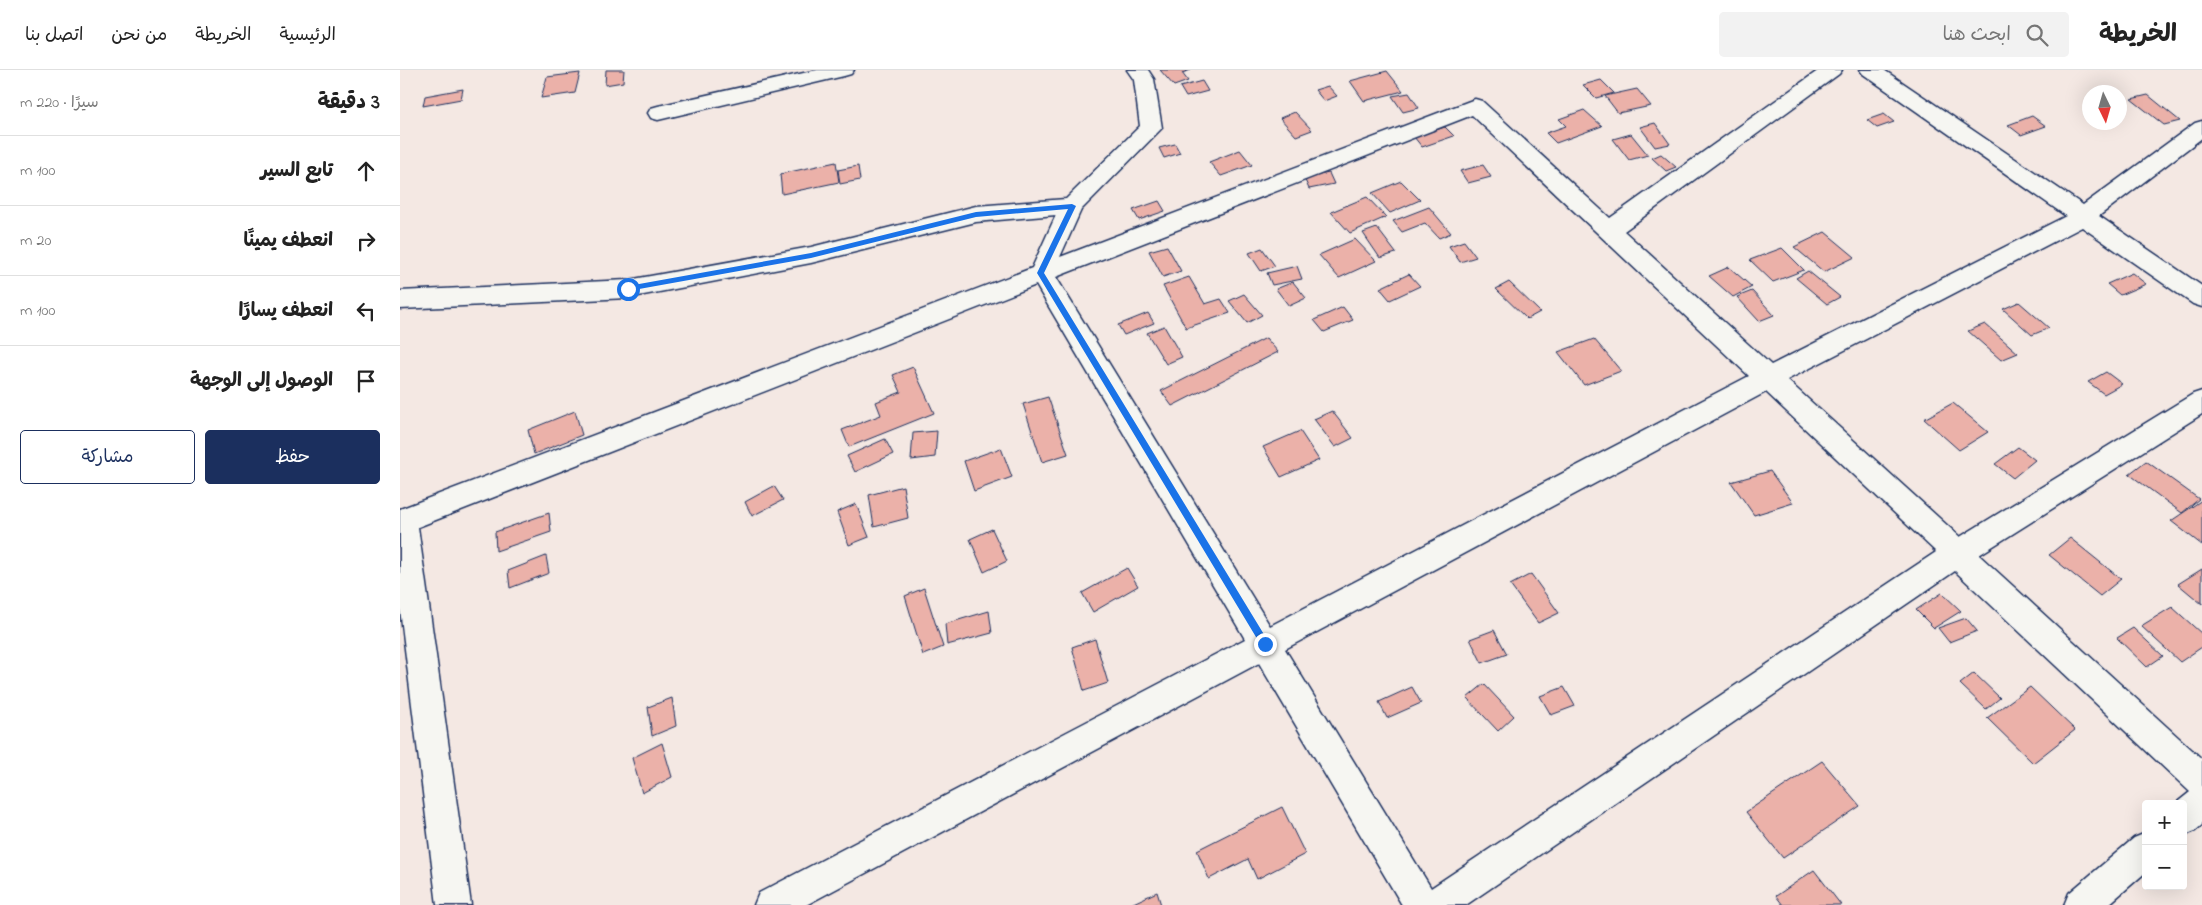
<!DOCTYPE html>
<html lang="ar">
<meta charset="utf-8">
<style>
:root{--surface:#fff;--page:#f2f2f2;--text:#222;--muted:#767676;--line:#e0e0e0;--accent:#1b2f5e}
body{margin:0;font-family:"Indie Flower","Playpen Sans Arabic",sans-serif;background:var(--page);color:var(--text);direction:rtl}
.controls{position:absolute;right:15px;bottom:15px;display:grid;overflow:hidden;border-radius:5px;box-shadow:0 5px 20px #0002}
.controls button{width:45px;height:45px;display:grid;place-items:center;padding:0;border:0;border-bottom:1px solid var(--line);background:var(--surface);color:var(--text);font:25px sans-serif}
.compass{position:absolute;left:1682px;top:15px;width:45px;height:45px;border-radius:50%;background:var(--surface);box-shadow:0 5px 20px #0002;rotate:175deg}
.stop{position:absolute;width:15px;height:15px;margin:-11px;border:4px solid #1a73e8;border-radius:50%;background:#fff}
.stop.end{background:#1a73e8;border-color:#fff;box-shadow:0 1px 5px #0008}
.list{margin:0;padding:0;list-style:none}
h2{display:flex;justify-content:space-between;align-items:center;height:65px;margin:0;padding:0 20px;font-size:21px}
h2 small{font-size:16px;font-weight:400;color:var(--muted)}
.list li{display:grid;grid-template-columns:32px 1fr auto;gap:15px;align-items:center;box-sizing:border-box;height:70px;padding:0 20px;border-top:1px solid var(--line)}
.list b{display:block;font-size:19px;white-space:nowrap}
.list em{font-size:16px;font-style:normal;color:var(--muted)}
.actions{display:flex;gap:10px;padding:15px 20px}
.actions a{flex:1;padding:11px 0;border:1px solid var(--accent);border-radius:5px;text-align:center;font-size:18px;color:var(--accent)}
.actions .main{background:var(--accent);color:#fff}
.icon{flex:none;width:28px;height:28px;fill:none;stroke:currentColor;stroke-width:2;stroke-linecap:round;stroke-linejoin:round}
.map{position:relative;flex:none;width:1802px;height:835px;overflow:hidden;direction:ltr}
header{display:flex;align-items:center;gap:30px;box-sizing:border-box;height:70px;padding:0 25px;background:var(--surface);border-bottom:1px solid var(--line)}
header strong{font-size:24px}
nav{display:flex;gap:28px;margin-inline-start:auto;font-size:18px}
.search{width:350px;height:45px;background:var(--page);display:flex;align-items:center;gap:12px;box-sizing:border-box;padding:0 18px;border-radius:5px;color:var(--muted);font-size:19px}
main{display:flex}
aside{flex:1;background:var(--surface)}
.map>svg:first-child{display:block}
.building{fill:#ebb1a9;stroke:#1b2f5e}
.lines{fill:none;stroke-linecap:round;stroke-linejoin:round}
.street-casing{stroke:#1b2f5e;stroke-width:3}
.street{fill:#f6f6f2;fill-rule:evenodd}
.route{fill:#1a73e8}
</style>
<header>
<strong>الخريطة</strong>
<div class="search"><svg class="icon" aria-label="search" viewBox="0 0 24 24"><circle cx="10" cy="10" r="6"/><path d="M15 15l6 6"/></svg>ابحث هنا</div>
<nav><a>الرئيسية</a><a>الخريطة</a><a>من نحن</a><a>اتصل بنا</a></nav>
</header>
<main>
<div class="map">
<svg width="1802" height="835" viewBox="0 0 1802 835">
<rect width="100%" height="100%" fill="#f4e8e3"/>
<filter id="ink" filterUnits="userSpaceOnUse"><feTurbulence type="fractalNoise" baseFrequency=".02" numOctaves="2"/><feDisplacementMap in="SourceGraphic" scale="10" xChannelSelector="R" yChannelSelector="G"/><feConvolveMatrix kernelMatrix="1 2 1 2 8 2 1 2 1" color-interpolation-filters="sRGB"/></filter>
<g filter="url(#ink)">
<!-- building -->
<g class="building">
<path d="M206,0h18l-1,12 -18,3z"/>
<path d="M760,0h31l-9,3 6,8 -14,5z"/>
<path d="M987,1l16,20 -39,10 -14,-20z"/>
<path d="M180,3l-5,20 -34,5 6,-21z"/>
<path d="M1201,10l13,13 -18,5 -13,-13z"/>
<path d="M802,11l6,10 -22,6 -6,-10z"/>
<path d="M928,16l9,10 -13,5 -9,-11z"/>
<path d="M63,19l-2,10 -38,7 2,-10z"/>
<path d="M1237,19l14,17 -33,7 -13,-17z"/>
<path d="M1009,23l10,15 -16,4 -11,-16z"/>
<path d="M1748,25l32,26 -16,4 -33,-26z"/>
<path d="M1184,40l18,16 -46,17 -10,-10 20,-7 -7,-7z"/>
<path d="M895,42l17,18 -16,6 -16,-18z"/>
<path d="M1484,44l10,8 -17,6 -10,-8z"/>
<path d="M1632,46l14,10 -25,9 -13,-10z"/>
<path d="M1255,53l15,21 -15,3 -15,-20z"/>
<path d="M1045,57l9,9 -32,11 -8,-10z"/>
<path d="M1231,64l17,21 -19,5 -16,-21z"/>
<path d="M775,74l5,9 -16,5 -5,-10z"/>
<path d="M840,80l12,15 -31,11 -12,-14z"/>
<path d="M1261,84l15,13 -10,4 -14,-13z"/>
<path d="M436,92l3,20 -57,12 -2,-20z"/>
<path d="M1083,95l8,12 -23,6 -8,-12z"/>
<path d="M458,96l2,14 -20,4 -2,-14z"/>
<path d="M929,103l5,11 -25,5 -5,-11z"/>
<path d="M1001,111l19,19 -30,13 -18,-20z"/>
<path d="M967,127l19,20 -36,16 -19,-21z"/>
<path d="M759,131l6,10 -26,9 -6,-10z"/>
<path d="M1029,137l22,26 -12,5 -14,-15 -23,9 -9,-11z"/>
<path d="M977,158l19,25 -16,5 -17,-25z"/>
<path d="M1425,162l30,25 -31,15 -30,-25z"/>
<path d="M955,169l21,22 -37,17 -20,-23z"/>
<path d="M1064,171l12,16 -16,5 -11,-16z"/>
<path d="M767,176l14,25 -18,6 -14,-26z"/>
<path d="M862,178l13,18 -14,5 -12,-18z"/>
<path d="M1382,178l22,22 -31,12 -23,-22z"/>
<path d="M897,196l5,13 -30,6 -5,-12z"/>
<path d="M1329,197l23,20 -19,10 -24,-21z"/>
<path d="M1408,201l32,26 -13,7 -31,-26z"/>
<path d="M1732,203l14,11 -26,11 -13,-11z"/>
<path d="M1009,204l11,12 -30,14 -10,-12z"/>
<path d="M789,207l16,27 16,-5 9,14 -44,15 -23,-42z"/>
<path d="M893,212l13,16 -17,8 -13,-17z"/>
<path d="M1109,212l31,30 -13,7 -31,-30z"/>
<path d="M1352,221l22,24 -15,6 -22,-24z"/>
<path d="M844,224l18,21 -15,8 -18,-22z"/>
<path d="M1619,232l30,26 -17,7 -29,-26z"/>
<path d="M943,237l10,13 -29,12 -10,-12z"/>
<path d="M748,243l6,10 -30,12 -6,-10z"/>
<path d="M1585,254l33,29 -17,7 -33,-29z"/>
<path d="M764,256l18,31 -16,7 -19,-31z"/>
<path d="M866,268l12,14 -106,54 -11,-15z"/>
<path d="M1194,269l27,32 -37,14 -26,-33z"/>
<path d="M513,297l21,46 -85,34 -7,-17 39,-15 -5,-13 25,-10 -8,-17z"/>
<path d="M1706,302l16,12 -18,10 -16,-12z"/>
<path d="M648,327l20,57 -26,8 -19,-58z"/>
<path d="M1553,333l35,29 -29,18 -35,-31z"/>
<path d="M175,341l7,24 -48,19 -6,-24z"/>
<path d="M932,341l21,27 -18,9 -21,-28z"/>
<path d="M537,361l-2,26 -24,3 2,-27z"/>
<path d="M900,361l19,29 -38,17 -18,-30z"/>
<path d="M485,369l8,15 -38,18 -8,-16z"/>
<path d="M1618,377l17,13 -22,18 -18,-14z"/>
<path d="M601,378l11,29 -38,14 -10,-30z"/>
<path d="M1746,391l53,38 -17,14 -53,-39z"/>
<path d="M1370,401l23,32 -39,12 -23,-33z"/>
<path d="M374,416l9,14 -31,16 -7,-14z"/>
<path d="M503,416l5,32 -34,9 -5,-32z"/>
<path d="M1802,430v45l-31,-24z"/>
<path d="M456,434l13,33 -20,8 -12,-33z"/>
<path d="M149,443l2,19 -55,19 -1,-19z"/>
<path d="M592,459l15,32 -23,11 -14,-33z"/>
<path d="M1670,468l51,41 -21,17 -51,-41z"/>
<path d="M146,486l3,17 -39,15 -2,-17z"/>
<path d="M727,498l11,18 -45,26 -11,-19z"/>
<path d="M1802,499v35l-24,-20z"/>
<path d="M1131,504l28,39 -21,10 -28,-38z"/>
<path d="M524,518l19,59 -20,8 -18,-59z"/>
<path d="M1542,523l19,18 -27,17 -18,-18z"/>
<path d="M1772,537l30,27v13l-22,15 -39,-36z"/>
<path d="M589,541l3,22 -45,12 -2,-21z"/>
<path d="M1566,548l11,13 -28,11 -11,-14z"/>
<path d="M1733,558l30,28 -16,11 -30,-29z"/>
<path d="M1094,560l13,24 -25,9 -12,-24z"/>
<path d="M695,569l13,44 -24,8 -12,-44z"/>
<path d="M1574,603l26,25 -14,11 -26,-25z"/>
<path d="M1084,614l30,32 -16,15 -31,-33z"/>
<path d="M1012,617l9,16 -34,15 -8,-16z"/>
<path d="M1164,617l11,19 -24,9 -11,-19z"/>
<path d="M1630,617l45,43 -42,33 -46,-45z"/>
<path d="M272,628l4,28 -24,10 -4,-29z"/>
<path d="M262,673l10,34 -30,16 -10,-35z"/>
<path d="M1422,691l38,45 -77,52 -37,-46z"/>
<path d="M882,737l23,47 -48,25 -9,-20 -39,20 -12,-29z"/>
<path d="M1414,800l27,35h-58l-7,-9z"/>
<path d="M757,822l4,13h-32z"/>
</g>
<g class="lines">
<defs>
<g id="street">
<path d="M417,0h37l-3,4 -7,2 -186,44 -7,-2 -3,-5 3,-5 7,-2z"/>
<path d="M727,0h21l6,9 8,49 -81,82 -21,47 415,-158 7,2 128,117 209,-148h23l-3,4 -215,157 147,134 295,-149 -203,-142 -3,-4h24l199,135 112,-82 7,-2v17l-103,78 103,70v21l-9,-3 -111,-77 -295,153 173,157 233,-143 9,-3v23l-223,141 223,204v66l-7,6 -12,5v-32h-8l15,-12 -235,-221 -489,334h-64l-143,-242 -453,242h-52l5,-12 486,-254 -209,-354 -618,242 53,378h-34l-37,-296v-100l632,-241 24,-53 -80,7 -165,41 -183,35 -228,11v-18l228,-11 183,-33 165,-41 90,-7 74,-73 -6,-46zM1072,45l277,261 -479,250 -214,-349zM1366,322l170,160 -505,336 -146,-239z"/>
<path d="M1746,763v39l-38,33h-44l5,-12 65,-55z"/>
</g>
</defs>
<!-- street casing -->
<use href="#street" class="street-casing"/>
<!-- street -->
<use href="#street" class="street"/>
</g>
</g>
<!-- route -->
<path class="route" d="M672,134l4,2 -32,67 224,368v6h-6l-225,-374 31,-64 -92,8 -165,41 -183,33 -3,-2 3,-3 183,-33 165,-41z"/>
</svg>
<div class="controls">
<button>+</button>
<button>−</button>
</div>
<svg class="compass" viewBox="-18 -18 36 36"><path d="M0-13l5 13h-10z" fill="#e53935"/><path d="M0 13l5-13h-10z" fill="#767676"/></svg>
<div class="stop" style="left:228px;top:219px"></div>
<div class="stop end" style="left:865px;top:574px"></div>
</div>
<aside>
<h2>3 دقيقة<small>سيرًا · 220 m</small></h2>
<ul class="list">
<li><svg class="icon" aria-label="ahead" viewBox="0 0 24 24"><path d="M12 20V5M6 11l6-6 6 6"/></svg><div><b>تابع السير</b></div><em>100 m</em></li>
<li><svg class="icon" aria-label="right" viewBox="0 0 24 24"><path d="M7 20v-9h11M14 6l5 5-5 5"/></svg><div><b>انعطف يمينًا</b></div><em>20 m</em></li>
<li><svg class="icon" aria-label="left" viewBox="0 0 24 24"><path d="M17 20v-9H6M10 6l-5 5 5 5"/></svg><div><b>انعطف يسارًا</b></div><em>100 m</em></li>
<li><svg class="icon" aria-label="arrive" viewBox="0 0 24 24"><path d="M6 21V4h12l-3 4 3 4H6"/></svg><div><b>الوصول إلى الوجهة</b></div></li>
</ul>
<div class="actions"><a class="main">حفظ</a><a>مشاركة</a></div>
</aside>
</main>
